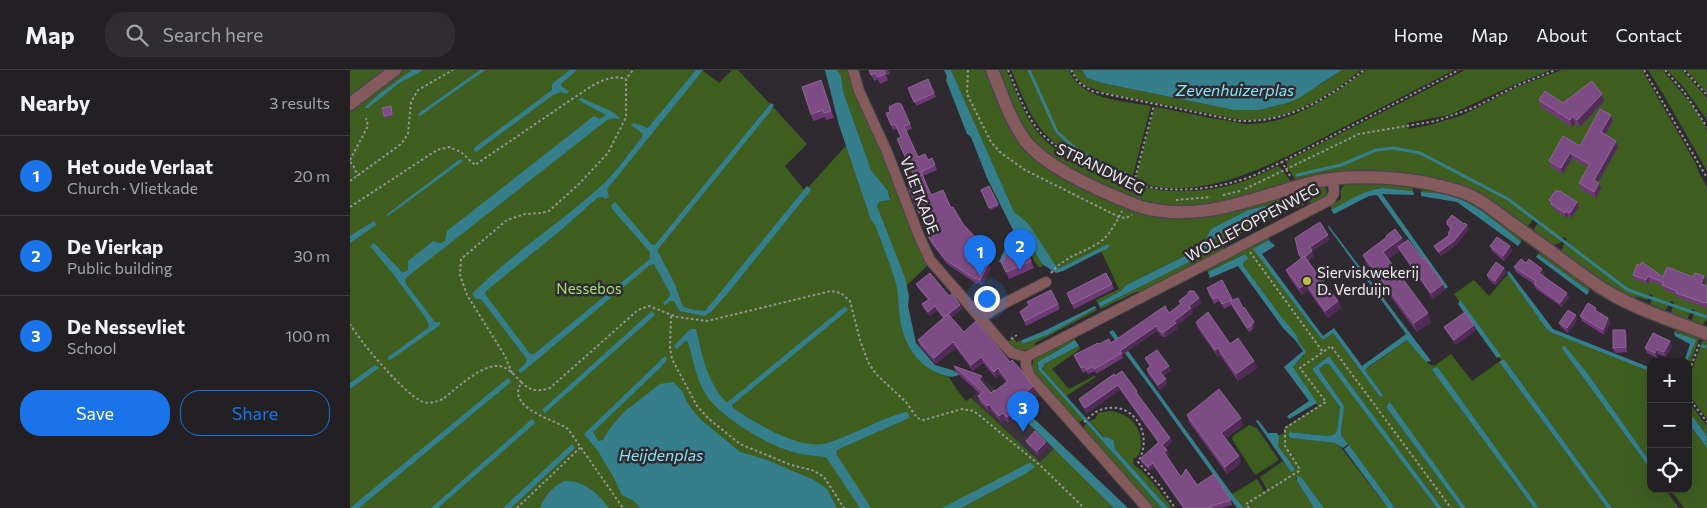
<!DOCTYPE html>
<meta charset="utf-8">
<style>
:root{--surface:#232023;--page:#2f2d30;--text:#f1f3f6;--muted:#a3a3a6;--line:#403e41;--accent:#1a73e8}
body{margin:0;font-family:Commissioner,sans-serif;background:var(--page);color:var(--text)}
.controls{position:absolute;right:15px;bottom:15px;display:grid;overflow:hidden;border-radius:10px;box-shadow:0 5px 20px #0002}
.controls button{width:45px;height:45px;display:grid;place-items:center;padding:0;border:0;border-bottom:1px solid var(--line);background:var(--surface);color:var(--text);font:25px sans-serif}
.you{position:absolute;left:636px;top:228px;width:18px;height:18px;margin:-12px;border:4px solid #fff;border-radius:50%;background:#1a73e8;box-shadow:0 0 0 8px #1a73e833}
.badge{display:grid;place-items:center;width:32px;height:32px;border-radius:50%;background:var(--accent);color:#fff;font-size:16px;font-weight:700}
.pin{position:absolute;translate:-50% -41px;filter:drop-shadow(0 1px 2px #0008)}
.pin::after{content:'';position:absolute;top:26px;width:18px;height:15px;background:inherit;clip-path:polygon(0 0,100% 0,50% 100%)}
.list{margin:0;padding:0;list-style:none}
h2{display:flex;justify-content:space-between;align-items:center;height:65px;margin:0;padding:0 20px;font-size:21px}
h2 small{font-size:16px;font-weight:400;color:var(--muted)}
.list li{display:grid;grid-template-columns:32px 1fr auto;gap:15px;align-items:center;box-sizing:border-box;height:80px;padding:0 20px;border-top:1px solid var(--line)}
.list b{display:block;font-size:19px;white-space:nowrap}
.list p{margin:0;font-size:16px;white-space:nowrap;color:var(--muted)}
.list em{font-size:16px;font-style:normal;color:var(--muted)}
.actions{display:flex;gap:10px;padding:15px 20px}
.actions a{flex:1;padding:11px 0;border:1px solid var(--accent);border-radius:20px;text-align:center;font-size:18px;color:var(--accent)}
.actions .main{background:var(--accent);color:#fff}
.icon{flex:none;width:28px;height:28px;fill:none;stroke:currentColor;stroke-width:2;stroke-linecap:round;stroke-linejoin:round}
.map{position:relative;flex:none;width:1357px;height:438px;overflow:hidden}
header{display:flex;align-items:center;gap:30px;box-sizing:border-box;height:70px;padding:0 25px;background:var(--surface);border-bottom:1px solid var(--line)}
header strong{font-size:24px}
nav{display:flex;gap:28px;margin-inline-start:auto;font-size:18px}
.search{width:350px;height:45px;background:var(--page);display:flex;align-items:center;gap:12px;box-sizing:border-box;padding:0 18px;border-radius:20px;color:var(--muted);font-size:19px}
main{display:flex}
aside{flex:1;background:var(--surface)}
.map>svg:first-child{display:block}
.built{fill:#3d333c}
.green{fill:#3e5e20}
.water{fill:#357f8d}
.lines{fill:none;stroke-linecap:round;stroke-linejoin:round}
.stream{stroke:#357f8d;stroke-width:3}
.minor-casing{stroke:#4a454a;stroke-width:12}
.tertiary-casing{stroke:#4a454a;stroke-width:15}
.path{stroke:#979397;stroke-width:2;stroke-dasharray:2.5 2.5;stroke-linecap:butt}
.minor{stroke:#855a5c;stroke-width:10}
.tertiary{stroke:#855a5c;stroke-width:12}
.wall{fill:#6f3978}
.shaded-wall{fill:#4f2b55}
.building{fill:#7d4c85;stroke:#8f6596}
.poi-dot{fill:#bdbf43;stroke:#2f2a2f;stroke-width:2}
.labels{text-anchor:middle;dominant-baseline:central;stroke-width:5;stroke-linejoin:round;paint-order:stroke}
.street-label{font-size:15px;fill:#f0edf0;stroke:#2f2a2f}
.poi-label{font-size:15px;fill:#f0edf0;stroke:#2f2a2f;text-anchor:start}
.park-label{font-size:15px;fill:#a3df70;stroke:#2f2a2f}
.water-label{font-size:16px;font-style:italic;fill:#87e6f9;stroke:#2f2a2f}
</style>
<header>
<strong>Map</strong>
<div class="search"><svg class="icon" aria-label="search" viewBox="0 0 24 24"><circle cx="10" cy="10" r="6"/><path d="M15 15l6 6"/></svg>Search here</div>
<nav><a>Home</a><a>Map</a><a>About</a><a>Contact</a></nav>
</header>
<main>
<aside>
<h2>Nearby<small>3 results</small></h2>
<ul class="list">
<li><span class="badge">1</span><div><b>Het oude Verlaat</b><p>Church · Vlietkade</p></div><em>20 m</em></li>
<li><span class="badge">2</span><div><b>De Vierkap</b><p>Public building</p></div><em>30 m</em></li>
<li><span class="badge">3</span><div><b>De Nessevliet</b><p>School</p></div><em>100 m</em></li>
</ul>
<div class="actions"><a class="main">Save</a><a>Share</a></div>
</aside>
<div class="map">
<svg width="1357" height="438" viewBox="0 0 1357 438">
<rect width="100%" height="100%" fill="#2f2a2f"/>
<!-- built -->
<path class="built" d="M673,305l17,20 -16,14 3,3 -5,5 33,31 -15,14 -69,-64 15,-16 14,11z"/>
<!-- green -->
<g class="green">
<path d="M0,0h349l1,4 2,-4 17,13 13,-13h6l32,34 -21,26 3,3 21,-26 34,37 -22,22 20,25 45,-50 45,125 8,55 17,37 29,19 8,13 9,11 5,-3 69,64 15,-14 63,60h-768z"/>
<path d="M484,0h13l7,20 25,55 50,119 -23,22 -29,-80 1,-4 9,-1 3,-4 -2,-6 -17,-21 -28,-79 -2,-15z"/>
<path d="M601,0h36l32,69 127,74 150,-21 8,13 -49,19 -23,15 -16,16 -72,36 -8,1 -35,17 -1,-2 101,-51 9,-6 4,-11 6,-5 32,-17 46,-15 -1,-3 -49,11 -37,19 -10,19 -75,37 -5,6 -23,12 -2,-3 23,-11 -18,-38 9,-4 -2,-2 -50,24 -30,-46 -14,-11z"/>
<path d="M646,0h10c10,21 18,46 33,64 13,15 33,26 50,34 51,26 107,31 161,11 10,-4 19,-9 28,-13l4,3 10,15 -52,15 -45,8 -47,-2 -65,-29 -31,-16 -26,-26z"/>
<path d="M661,0h58c11,30 56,31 82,36l-19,73 -2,2c-34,-11 -74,-28 -94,-59 -11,-16 -17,-35 -25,-52z"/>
<path d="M722,0h10l5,8 15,5 132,27h25l25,-6 36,-19 22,-15h19c-34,28 -75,52 -120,50l-136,-27 -22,-8 -7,-8z"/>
<path d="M1016,0h88c-38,20 -76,39 -114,59 -61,31 -133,76 -204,53v-5l18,-68 2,-2c20,4 40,8 60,12 10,1 20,4 30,5 44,1 87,-28 120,-54z"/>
<path d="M1115,0h86l-35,14 -67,31 -42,8 2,6 21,-4 33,-10 54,-28 45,-17h80l54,94 3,9 8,14v132l-6,8 -10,-4 4,-13 -3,-1 -6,12 -16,-5 4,-14 -3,-1 -7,12 -15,-5 4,-13 -3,-1 -3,6 -11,-3 -4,3 -14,-7 -57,-41 2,-6 4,-7 -3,-2 -4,6 -9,3 -17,-12v-5l5,-8 -5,-3 -4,6 -5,3 -78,-44 -150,-1 -10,-15v-6z"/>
<path d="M1298,0h15c11,15 39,43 44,61 0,10 0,28 0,40l-45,-79z"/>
<path d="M1317,0h15l25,28v22l-25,-35z"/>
<path d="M1336,0h21v23z"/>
<path d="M998,112l64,4 1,5 -31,-3 -7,1 -44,21v-5l10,-6v-10z"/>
<path d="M971,115l5,3 1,7 -12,9 -6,-2 -7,-12z"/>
<path d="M1073,117l42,10 56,37v8l-38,-29 -38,-19 -24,-2z"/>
<path d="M670,163l4,1 18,30v3h-3l-4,-5z"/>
<path d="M918,168l1,2 -15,9 62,83 7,8 10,-7 47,64 3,-2 -18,-25 42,-30 22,24 5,2 17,-12 21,27 28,-20v2l107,145h-68l-103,-141 79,116 19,25h-68l-78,-106 -2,5 75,101h-19l-113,-152 -17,13 28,38 -3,24 -2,3 -7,2 -38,-4 -2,3 1,3 47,5 3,2 49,63h-64l-25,-32 -3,2 1,3 17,27h-70l-12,-14 25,-15 7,12 3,-1 -7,-13 23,-16 8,11 4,-3 -17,-23v-11l6,-1v-6l34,-22 -25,-39 11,-12v-6l-61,-84 1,-11 -36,18 -2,-3z"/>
<path d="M1194,181l46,35 -1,5 -51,-37z"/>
<path d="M1158,204l37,53 5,5 101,40v91l-63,-89 -22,-26 -3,2 88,120v19h14l14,19h-67l-108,-149 -3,1 -2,-3 1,-1 -38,-54 -3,-1 -5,-7 20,-14 15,16z"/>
<path d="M746,238l1,2 -62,33v3c-9,7 -21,5 -28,-4l7,-4 2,4 6,-2 1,4z"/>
<path d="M1328,258l20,8 1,3 -11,30 -1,-7 6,-15 -14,-14 -5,-1z"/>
<path d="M722,266l3,4 -23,13 -15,13 1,3 46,51 -7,3 -44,-51 -1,-5 2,-10z"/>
<path d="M1355,269h2v80l-19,-25v-13l14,-39z"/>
<path d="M729,276l1,3 -28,20 17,20 25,-13 2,1 -30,19 -22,-25 -2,-5 2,-2z"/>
<path d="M977,293l3,1 107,144h-42l-54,-73 2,-29 -24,-37z"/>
<path d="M1338,331l19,25v10l-19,-26z"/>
<path d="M761,341c23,3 35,23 28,44l-6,4 1,6c16,11 26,27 38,43h-4l-53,-59 -1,-8 -4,-3 -6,-1 -15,-16 6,-2 3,-6z"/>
<path d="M1338,349l1,5 18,24v60h-23l-14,-19h18z"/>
<path d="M736,353l76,85h-9l-70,-78z"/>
<path d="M899,355l8,3 22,32 -24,15 -23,-36 1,-3z"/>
</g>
<!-- water -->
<g class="water">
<path d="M62,0h11l-25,14 -30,24h-4l14,-13z"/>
<path d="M130,0h5l-65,46 -2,-1 1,-2z"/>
<path d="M220,0h7l-16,14 1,3 7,4 -2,3 -6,-2 -8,3 -77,57 -2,-2v-2l78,-58v-6z"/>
<path d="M346,0h7l-95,118 -1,2 2,6 -3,3 -4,-2 -5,1 -36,32 -75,61 -1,3 45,60h4l116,-95v-7l-37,-42 -2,-4 4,-4 37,43h3l116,-142 3,2 -4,7 -112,137v3l16,30 9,25 11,3 11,1 102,-125 4,4 -84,104 -16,18 -7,4 -24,-5 -6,-10h-4l-5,4 -2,-2 7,-7v-3l-15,-27 -1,-2 -4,1 -129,108 -3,-3 8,-7 1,-4 -46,-60h-5l-4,-5c39,-40 87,-70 128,-107 16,-14 29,-34 42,-50l1,-3 -12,-9 3,-2 14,5z"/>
<path d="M475,0h12l4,6 2,15 28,79 17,21 2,9 -11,2 -2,4 28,72 4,18 -1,10 8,37 19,22 17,5 8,4c-8,5 -14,2 -22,-1 -22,-9 -35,-31 -38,-55 -2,-12 -1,-25 -5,-38 -6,-19 -13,-37 -20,-55l-4,-5 -32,-95z"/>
<path d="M594,0h7l63,142 14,11 30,46 50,-25 2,3 -47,24 -7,2 -14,-9 -18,-30 -5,-4 -16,33 -4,-1 14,-32 -26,-52 -16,-41 -4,-3 -21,-54 1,-4z"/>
<path d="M732,0h260l-43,28 -15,6 -25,6h-25l-132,-27 -15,-5z"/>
<path d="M231,28l30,13 9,7 -1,1 -5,-1 -7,2 -200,157 -2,3 1,4 29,38h5v3l-48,34 -4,1v-3l40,-29 1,-3 -4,-8 -32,-43 -23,-28 4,-3 29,30 5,-3v-9l25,-20 8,2 4,-2 2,-10 147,-115 6,3 6,-4 -28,-15z"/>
<path d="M110,89l3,2 -75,55 -2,-1z"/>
<path d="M1032,118l31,3 1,4 -32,-1 66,93 -3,2 -68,-94 -8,1 -35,18 -3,-4c16,-8 33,-20 51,-22z"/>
<path d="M1071,122c13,1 27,1 39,7 22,10 42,28 61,43l-3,4 -61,-44 -36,-6z"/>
<path d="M947,129l1,3 -46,15 -32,17 -6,5 -4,11 -9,6 -101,51 -2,-4 23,-12 5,-6 75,-37 10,-19 37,-19z"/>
<path d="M24,151l2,4 -26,18v-7z"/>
<path d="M979,156l102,135 -5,1 -19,-22 -39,27 -3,3 18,25 -3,2 -47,-64 -10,7 -7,-8 -63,-83 16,-9 6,6 -13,8 61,82 11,-8 28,38 44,-32 -78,-107z"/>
<path d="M895,184l3,4 -5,5v2l39,53 16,19 -1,2 9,13 -13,15 24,36 -28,16 -2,-3 22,-15 -25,-34 19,-16 -8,-11 -12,-12 -45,-62 -28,12 -2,-6z"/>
<path d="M1188,184l51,37 -2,4 -51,-38z"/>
<path d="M1159,201l44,58 98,39v4l-101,-40 -5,-5 -38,-54z"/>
<path d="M1110,230l2,2 39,54 -4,2 -39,-54z"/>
<path d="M745,236l1,2 -49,27 -25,9v-4l22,-9z"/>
<path d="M494,237l3,1 1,2 -116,95 1,3c22,15 67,43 94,35 27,-8 51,-24 79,-31l3,2v4l-68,30 -5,3 1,4 34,53h-11l-34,-51c-10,-1 -20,-2 -30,-4 -27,-7 -77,-36 -91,-60 -9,-15 -12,-34 -17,-51l-3,-1 -8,8 -3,-3 14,-15 3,-2h5c6,26 11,53 30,73l3,-1z"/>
<path d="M302,241l3,4 -110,98 -3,-3z"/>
<path d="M763,260l119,164 12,14h-7l-86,-120 -42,-56z"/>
<path d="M1324,262l22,8 -9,22h-3l6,-18 -15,-8z"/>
<path d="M725,270l4,6 -35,18 -2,5 61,68 7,1 4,3 1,8 53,59h-6l-124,-139v-7z"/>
<path d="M1215,276l23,28 63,89v7l-88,-120 -1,-3z"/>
<path d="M315,286l2,3 -6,8 -68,65 5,9 5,-1 7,-12 15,-17 35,-27 13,-2 9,9 6,13 12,15 40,33 27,8 47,20 13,9 10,19h-197l-6,-7 -12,-6 -8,-17 -16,-27 -14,-17z"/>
<path d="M979,286l113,152h-5l-108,-144h-4l-6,5 1,2 24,35 -3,26v3l7,9 -5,4 -8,-5 -45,-5 -2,-3 2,-3 38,4 7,-2 2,-4 3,-23 -28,-38z"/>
<path d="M1154,289l108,149h-5l-107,-145v-2z"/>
<path d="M25,295l4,3 -29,21v-6z"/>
<path d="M1087,297l4,5 98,136h-5l-101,-137 -1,-2z"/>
<path d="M158,308l3,4 -152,126h-9z"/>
<path d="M1039,332l2,2 75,104h-5l-75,-101z"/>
<path d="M1338,340l19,26v12l-18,-24z"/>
<path d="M677,342l101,96h-14l-92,-91z"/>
<path d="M182,349l3,3 -1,2 -96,84h-7z"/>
<path d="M908,350l10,13h9l2,3 -1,10 17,23 -1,2 -3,1 -35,-51z"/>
<path d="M222,374l3,4 -64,60h-8z"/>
<path d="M999,375l46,63h-7l-44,-59z"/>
<path d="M679,393h2l4,4 -10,7 -64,34h-19z"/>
<path d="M947,406l4,1 23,31h-10l-17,-27z"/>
<path d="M214,411c20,-1 33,12 45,27h-69c4,-12 13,-21 24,-27z"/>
</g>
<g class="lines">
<!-- stream -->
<g class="stream">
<path d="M679,0l28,62 19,17 17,10 34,15"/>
<path d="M947,105l44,-10 35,-15 17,-2 27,5 88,46 120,91 79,27"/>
<path d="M1352,276l5,1"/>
</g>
<defs>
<g id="minor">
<path d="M503,0l6,21 28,61 32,84 11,24 73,84 9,9 14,4"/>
<path d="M630,248l23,-14 43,-22"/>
<path d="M676,287l304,-157 4,-7 -1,-14"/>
<path d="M676,287v9l4,10 117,132"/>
</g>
<g id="tertiary">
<path d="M642,0c10,24 19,53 35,73 24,28 80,51 114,64 61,17 115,-11 173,-25 32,-8 81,-5 113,1 13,3 28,6 40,11 16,6 30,19 44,29 29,20 57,42 86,62 34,23 72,34 110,49"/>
<path d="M0,34l45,-34"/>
</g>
</defs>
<!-- minor casing -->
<use href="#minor" class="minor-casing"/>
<!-- tertiary casing -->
<use href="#tertiary" class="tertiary-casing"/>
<!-- path -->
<g class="path">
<path d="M618,0l-1,24 24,48 10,11 24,17 94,47 7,1 6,-3"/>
<path d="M658,0c9,20 17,44 31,61 12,13 28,23 43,31 51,31 109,35 165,16 12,-4 23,-11 35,-16"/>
<path d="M721,0l7,12 14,9 146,30c49,2 88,-21 126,-51"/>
<path d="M1294,0l63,108"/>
<path d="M1315,0l19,22 23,35"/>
<path d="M1334,0l23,25"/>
<path d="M0,90l18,-34 -2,-8"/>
<path d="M0,92l3,3 5,11"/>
<path d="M940,106l-8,-14 177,-92"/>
<path d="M0,111l51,-37 7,-10 3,-32 7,-12 35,-20"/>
<path d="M895,119l114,-55 77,-13 37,-13 45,-23 38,-15"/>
<path d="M780,121l2,-1 22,-85"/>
<path d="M873,125l17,-4"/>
<path d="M826,130l35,-3"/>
<path d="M0,137l87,-57 12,-3 12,5 14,13 109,-74c12,-8 27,-17 42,-12"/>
<path d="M900,182l73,100 8,-6 120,162"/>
<path d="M701,203c15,-18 31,-19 49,-31 11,-8 16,-20 22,-31"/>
<path d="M321,246l-1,32 2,11 25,47 12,13 31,25 51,21 21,5 12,7 20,31"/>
<path d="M0,254c10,18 54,69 71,77 7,4 16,0 22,-2 14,-11 43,-39 60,-32 8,3 13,10 18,15 -1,4 -3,7 -3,11 2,19 37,27 50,36l55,79"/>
<path d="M661,269l6,-4"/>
<path d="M162,303l-7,-17 -38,-61 -7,-20 1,-16 46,-39 18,-6 16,-1 8,-2 30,-27 29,-31 18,-36v-38l7,-9"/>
<path d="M1338,305l12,-33"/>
<path d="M171,312c9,9 17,10 29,6l88,-78 11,-4 28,11 30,4 124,-30 10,2 9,8 10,39 8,22 8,12 30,28 11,16 7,2 38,-11 12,2 68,56 42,41"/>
<path d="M1338,327l19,25"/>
<path d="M734,352c5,-4 10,-10 16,-12 32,-12 55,24 38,52l22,24 15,22"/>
<path d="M167,438l64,-61"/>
<path d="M899,438l-3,-4 53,-33v-3l-14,-22v-18l41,-26 -26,-34 23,-16"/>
</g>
<!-- minor -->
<use href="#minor" class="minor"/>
<!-- tertiary -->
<use href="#tertiary" class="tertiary"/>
</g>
<!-- wall -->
<g class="wall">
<path d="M519,0h19l2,4 -4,1 2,5 -8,4 -2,-5 -4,2z"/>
<path d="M471,10l13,38 -8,2 -1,-3 -12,4 -11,-34z"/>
<path d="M560,23h24l2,4 -20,9z"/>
<path d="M1189,30l24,3 41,-2 -24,26 -5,-4 -3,4 -31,-20z"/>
<path d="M41,39l2,7 -9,2v-2z"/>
<path d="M536,43l24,11 2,5 -6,2 12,26 10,3 7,5 2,5 -14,6 8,19 20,13 12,16 13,14 13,13 -6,9 8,8 -9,17 -4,-2 -1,1 -30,-20 -16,-21 -23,-56 9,-3 -16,-47 -4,-8 -4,1z"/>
<path d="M1261,45l2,6 -8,14 11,6 2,6 -20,35 3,6 -5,10 -15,-9 -2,-6 9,-16 -16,-9 -9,16 -12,-7 -2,-6 31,-15z"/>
<path d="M631,120l17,14 1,2 -9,4z"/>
<path d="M1199,130l28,2 2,5 -8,11 -3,-2 -2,2 -13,-10z"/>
<path d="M1097,154l22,5 -13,16 -15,11 -5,-6 -2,-4 14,-11v-2l2,-4 -1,-1z"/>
<path d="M1036,166l18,7 41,47 -12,9 -33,-48 -12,8 43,63 -14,10 -51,-69 -3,-8 23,-17z"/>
<path d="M980,170l-18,11 2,5 -6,5 30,40 3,7 -13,10 -20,-28 -6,5 -13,-18 -3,-7 15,-11 -2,-4z"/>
<path d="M1140,176l22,5 -8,10 -12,-10z"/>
<path d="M681,191l3,7 -25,11 -8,-17z"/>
<path d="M1176,193l18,11 -1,1 26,22 -7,10 -26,-18 -2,-5 -18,-12 -2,-5z"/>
<path d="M1154,198l2,5 -10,12 -8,-6 -1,-4z"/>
<path d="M1283,205l30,2h30l13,4 -2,4 3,1v22l-30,-11v-2l-14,-6 -1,-4 -13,-4 -1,3 -14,-5z"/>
<path d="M872,210l10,20 11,8 12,18 -2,2v1l-4,3 -18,-27 -7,4 -4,-8 -6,3 -6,-12 -1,-4z"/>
<path d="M566,214l33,12 13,13 -11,9 13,14 71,60 -20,19 2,5 -8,7 -4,-4 -4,3 -10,-12 -2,2 -9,-10 -2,-6 2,-2 -24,-22 -2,-6 30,16 -1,2 8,9 14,-7 -1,-2 2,-2 -6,-8 -4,4 -13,-15 -10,8 -17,-23 -20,16 -16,-18 -2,-6 25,-22 -6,-7 -7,5 -6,-7 -2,-5 6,-4 -10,-12z"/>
<path d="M762,214l2,5 -40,20 -7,-16z"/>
<path d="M849,228l2,5 -9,7 1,3 -16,12 1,3 -12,9h-3l-6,-6 -35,24 1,3 -27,16 -1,-3 -7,3 -2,-3 -3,2 -9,-18 25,-11 12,-1 58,-30 11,-9 -1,-3z"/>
<path d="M708,234l2,5 -34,17 -6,-14z"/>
<path d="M1248,242l10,6 2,5 -6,12 -22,-14 -2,-5z"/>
<path d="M1227,250l-9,13 -7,-6 -2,-4z"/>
<path d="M846,252l34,22 24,17 3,7 -19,13 -18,-26 -2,2 -20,-28z"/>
<path d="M1124,255l2,5 -20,15 -10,-14 -2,-4z"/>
<path d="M1277,264v18l-12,1 -2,-5z"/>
<path d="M1322,276l-6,11 -8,-3 -1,4 -10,-5 -2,-5z"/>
<path d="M795,288l24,8 2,5 -8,5 4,8 -7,6 -12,-16 -1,-5 3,-2 -3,-4z"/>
<path d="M764,304l56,64 2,4 -7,6 2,2 2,4 -2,2 14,21 50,23 1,5 -12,3h-37l-29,-41 -4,4 -8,-8 -2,-4 18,-16 -38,-53 -33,23 -7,-10 -1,-4z"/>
<path d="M837,345l56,10 -17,13 13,18 2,7 -14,11 -38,-52z"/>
<path d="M676,371l22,5 -9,10 -11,-11z"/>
</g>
<!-- shaded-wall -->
<g class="shaded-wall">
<path d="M1252,24l2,7 -24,26 -3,-7z"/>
<path d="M1261,45l2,6 -10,17 -2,-6z"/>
<path d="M1222,46l3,7 -3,4 -2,-7z"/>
<path d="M1266,71l2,6 -22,39 -2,-6z"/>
<path d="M1220,83l2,5 -9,16 -2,-6z"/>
<path d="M1249,113l2,5 -5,10 -2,-6z"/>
<path d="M1227,132l2,5 -8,11 -1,-5z"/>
<path d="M1216,141l2,5 -2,2 -1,-5z"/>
<path d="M1117,155l2,4 -13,16 -15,11 -2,-4z"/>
<path d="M978,165l2,5 -18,11 2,5 -10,7 -2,-4 8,-12z"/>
<path d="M1052,168l3,9h-7l2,4 -14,9 -3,-8z"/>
<path d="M637,176l2,5 -8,12 -1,-5z"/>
<path d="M1160,176l2,5 -8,10 -1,-5z"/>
<path d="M639,193l2,5 -9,17 -2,-5z"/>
<path d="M1154,198l2,5 -10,12 -1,-4z"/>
<path d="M1192,199l2,5 -3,3 -2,-4z"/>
<path d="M1298,206l1,5 -1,3 -2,-4z"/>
<path d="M1354,206l2,5 -3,7 -2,-4z"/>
<path d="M956,213l2,7 -6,5 -2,-7z"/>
<path d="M1093,214l2,6 -12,9 -2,-6z"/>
<path d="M1217,223l2,4 -7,10 -2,-4z"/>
<path d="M849,228l2,5 -9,7 1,3 -16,12 1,3 -12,9 -2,-5 25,-26z"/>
<path d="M988,231l3,7 -13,10 -3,-7z"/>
<path d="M610,235l2,4 -16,13 -1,-4z"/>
<path d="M585,236l2,5 -7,5 -2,-4z"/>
<path d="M1078,243l3,9 -14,10 -3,-9z"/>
<path d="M1226,245l1,5 -9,13 -1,-5z"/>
<path d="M1258,248l2,5 -6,12 -1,-5z"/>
<path d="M904,252l1,4 -2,2 -2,-4z"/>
<path d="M1124,255l2,5 -20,15 -2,-5z"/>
<path d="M806,256l1,5 -35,24 -2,-4z"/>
<path d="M1275,260l2,4v18l-1,-5z"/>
<path d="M1320,271l2,5 -6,11 -2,-5z"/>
<path d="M603,272l3,6 -20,16 -2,-6z"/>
<path d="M868,278l2,7 -2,2 -3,-7z"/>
<path d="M1307,279l1,5 -1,4 -2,-5z"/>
<path d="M631,287l2,6 -10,8 -2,-6z"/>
<path d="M904,291l3,7 -19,13 -2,-7z"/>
<path d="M819,296l2,5 -9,6 -2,-5z"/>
<path d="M648,298l2,6 -4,4 -2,-6z"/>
<path d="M632,306l2,6 -2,3 -3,-6z"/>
<path d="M816,309l1,5 -7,6 -2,-5z"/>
<path d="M768,315l2,5 -33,23 -2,-5z"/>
<path d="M683,316l2,6 -20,19 2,5 -8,7 -2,-6 5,-11z"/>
<path d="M639,334l2,6 -2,2 -2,-6z"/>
<path d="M653,343l2,6 -4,3 -2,-6z"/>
<path d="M891,348l2,7 -19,15 -3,-7z"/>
<path d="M820,368l2,4 -8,7 -2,-4z"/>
<path d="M696,372l2,4 -9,10 -2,-5z"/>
<path d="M817,380l2,4 -3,3 -2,-5z"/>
<path d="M889,386l2,7 -14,11 -2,-7z"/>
<path d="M803,393l1,4 -4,4 -2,-4z"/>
</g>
<!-- building -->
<g class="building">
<path d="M519,0h15l1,4 -7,3 -3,-4 -4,2z"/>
<path d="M578,9l6,14 -20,9 -6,-14z"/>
<path d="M471,10l10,31 -7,2 -1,-3 -12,4 -9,-27z"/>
<path d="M1242,11l10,13 -25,26 -5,-4 -2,4 -31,-20 6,-9 18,12z"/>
<path d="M547,33l4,1 9,20 -6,2 14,31 7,-3 3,6 4,-2 3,7 -14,7 10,23 12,-5 8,18 2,-1 10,17 13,14 11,8 -7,12 9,5 -9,17 -4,-2 -1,1 -30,-20 -16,-21 -21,-51 9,-4 -20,-44 4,-2 -6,-13 -4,1 -5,-12 4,-1 -1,-5z"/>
<path d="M41,36l1,8 -8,2 -2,-8z"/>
<path d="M1250,39l11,6 -10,17 15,9 -22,39 5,3 -5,9 -15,-9 11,-19 -20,-11 -9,15 -12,-7 14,-25 17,10z"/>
<path d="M639,116l9,18 -9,4 -8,-18z"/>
<path d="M1206,120l3,2 1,-1 17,11 -7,11 -4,-2 -1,2 -14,-9 1,-2 -3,-2z"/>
<path d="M1102,145l12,9 1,-1 2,2 -13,16 -15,11 -5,-6 16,-11 -2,-2 4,-5 -5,-4v-3z"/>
<path d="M970,152l8,13 -18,12 2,4 -7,6 -1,-1 -2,2 -3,-3 -4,-17z"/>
<path d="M1045,159l7,9 -19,14 45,61 -14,10 -51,-68 24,-18 -1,-1z"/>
<path d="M1147,167l13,9 -7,10 -13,-10z"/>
<path d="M1058,170l15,19 2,-1 18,26 -12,9 -33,-46z"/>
<path d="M660,174l12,4 2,-1 7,14 -25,11 -5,-10 2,-1z"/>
<path d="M954,186l34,45 -13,10 -19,-28 -6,5 -14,-18z"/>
<path d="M1171,189l5,4 3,-4 13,10 -3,4 28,20 -7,10 -26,-19 2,-3 -22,-14z"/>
<path d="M1146,192l8,6 -9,13 -8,-6z"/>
<path d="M1292,192l21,15 4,-10 26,10 2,-4 9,3 -3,8 6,2v17l-1,-1 -1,1 -29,-10 1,-2 -15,-6 1,-3 -15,-6 -2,4 -13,-5 4,-11 3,2z"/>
<path d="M580,203l19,23 3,-2 8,11 -16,12 -9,-11 -7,6 -6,-8 7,-5 -13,-15z"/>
<path d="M756,203l6,11 -40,20 -5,-11z"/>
<path d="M872,210l10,19 -10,5 -4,-7 -5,2 -6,-11z"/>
<path d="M701,220l7,14 -33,17 -5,-9 9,-7 -2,-3z"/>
<path d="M839,221h5l5,7 -10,8 2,2 -17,13 2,2 -12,9h-3l-5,-6 -36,25 2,2 -28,16 -1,-3 -6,4 -2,-4 -4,2 -7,-13 24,-12 1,1 10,-5 2,4 54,-37 4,7 12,-9 -2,-3 9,-7z"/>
<path d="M888,228l5,10 1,-1 10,15 -3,2 1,1 -5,3 -17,-27z"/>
<path d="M1238,233l8,5 -1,2 13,8 -5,12 -23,-14z"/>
<path d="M1218,240l8,5 -9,13 -8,-5z"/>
<path d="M858,242l22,32 8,-6 16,23 -18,13 -18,-26 -3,2 -19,-28z"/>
<path d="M1115,242l9,13 -20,15 -10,-13z"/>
<path d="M598,244l16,18 12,-11 34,41 2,-2 8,9 13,17 -21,20 3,4 -8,7 -4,-4 -4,3 -10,-12 -2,2 -9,-10 5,-4 -29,-26 28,10 -3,3 12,14 3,-3 1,1 8,-6 3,1 -2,-2 4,-3 -10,-13 -4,4 -13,-15 -10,8 -18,-23 -19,16 -16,-18z"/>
<path d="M1263,260h12l1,17 -13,1z"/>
<path d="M1303,263l17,8 -6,11 -7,-3 -2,4 -10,-5z"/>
<path d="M807,280l12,16 -9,6 6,7 -8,6 -11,-16 4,-3 -6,-8z"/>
<path d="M772,301l15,20 -1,1 34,46 -8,7 5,5 -3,2 17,25 5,-8 11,16 17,-11 17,26 -20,6v2h-27l-31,-45 -5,4 -8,-8 19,-17 -41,-57 -33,23 -6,-9 35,-25 1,2z"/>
<path d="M869,319l22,29 -20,15 18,23 -14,11 -38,-52z"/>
<path d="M685,361l11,11 -9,9 -11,-10z"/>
</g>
<!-- markers -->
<circle class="poi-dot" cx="957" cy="211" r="5"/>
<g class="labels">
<!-- street labels -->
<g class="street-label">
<text transform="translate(751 98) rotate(26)">STRANDWEG</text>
<text transform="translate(570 125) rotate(69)">VLIETKADE</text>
<text transform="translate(902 152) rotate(-28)">WOLLEFOPPENWEG</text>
</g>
<!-- poi labels -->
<g class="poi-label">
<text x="967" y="202">Sierviskwekerij<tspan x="967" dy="17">D. Verduijn</tspan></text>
</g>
<!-- park labels -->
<g class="park-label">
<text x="239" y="218">Nessebos</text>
</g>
<!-- water labels -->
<g class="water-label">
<text x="885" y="19">Zevenhuizerplas</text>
<text x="311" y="384">Heijdenplas</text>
</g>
</g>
</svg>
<div class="controls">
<button>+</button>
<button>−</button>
<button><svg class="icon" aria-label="locate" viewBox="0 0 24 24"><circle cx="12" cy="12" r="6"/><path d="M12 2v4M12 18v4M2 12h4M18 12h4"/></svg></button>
</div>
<div class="you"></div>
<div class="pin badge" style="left:630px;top:206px">1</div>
<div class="pin badge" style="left:670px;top:200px">2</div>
<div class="pin badge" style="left:673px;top:362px">3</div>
</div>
</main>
